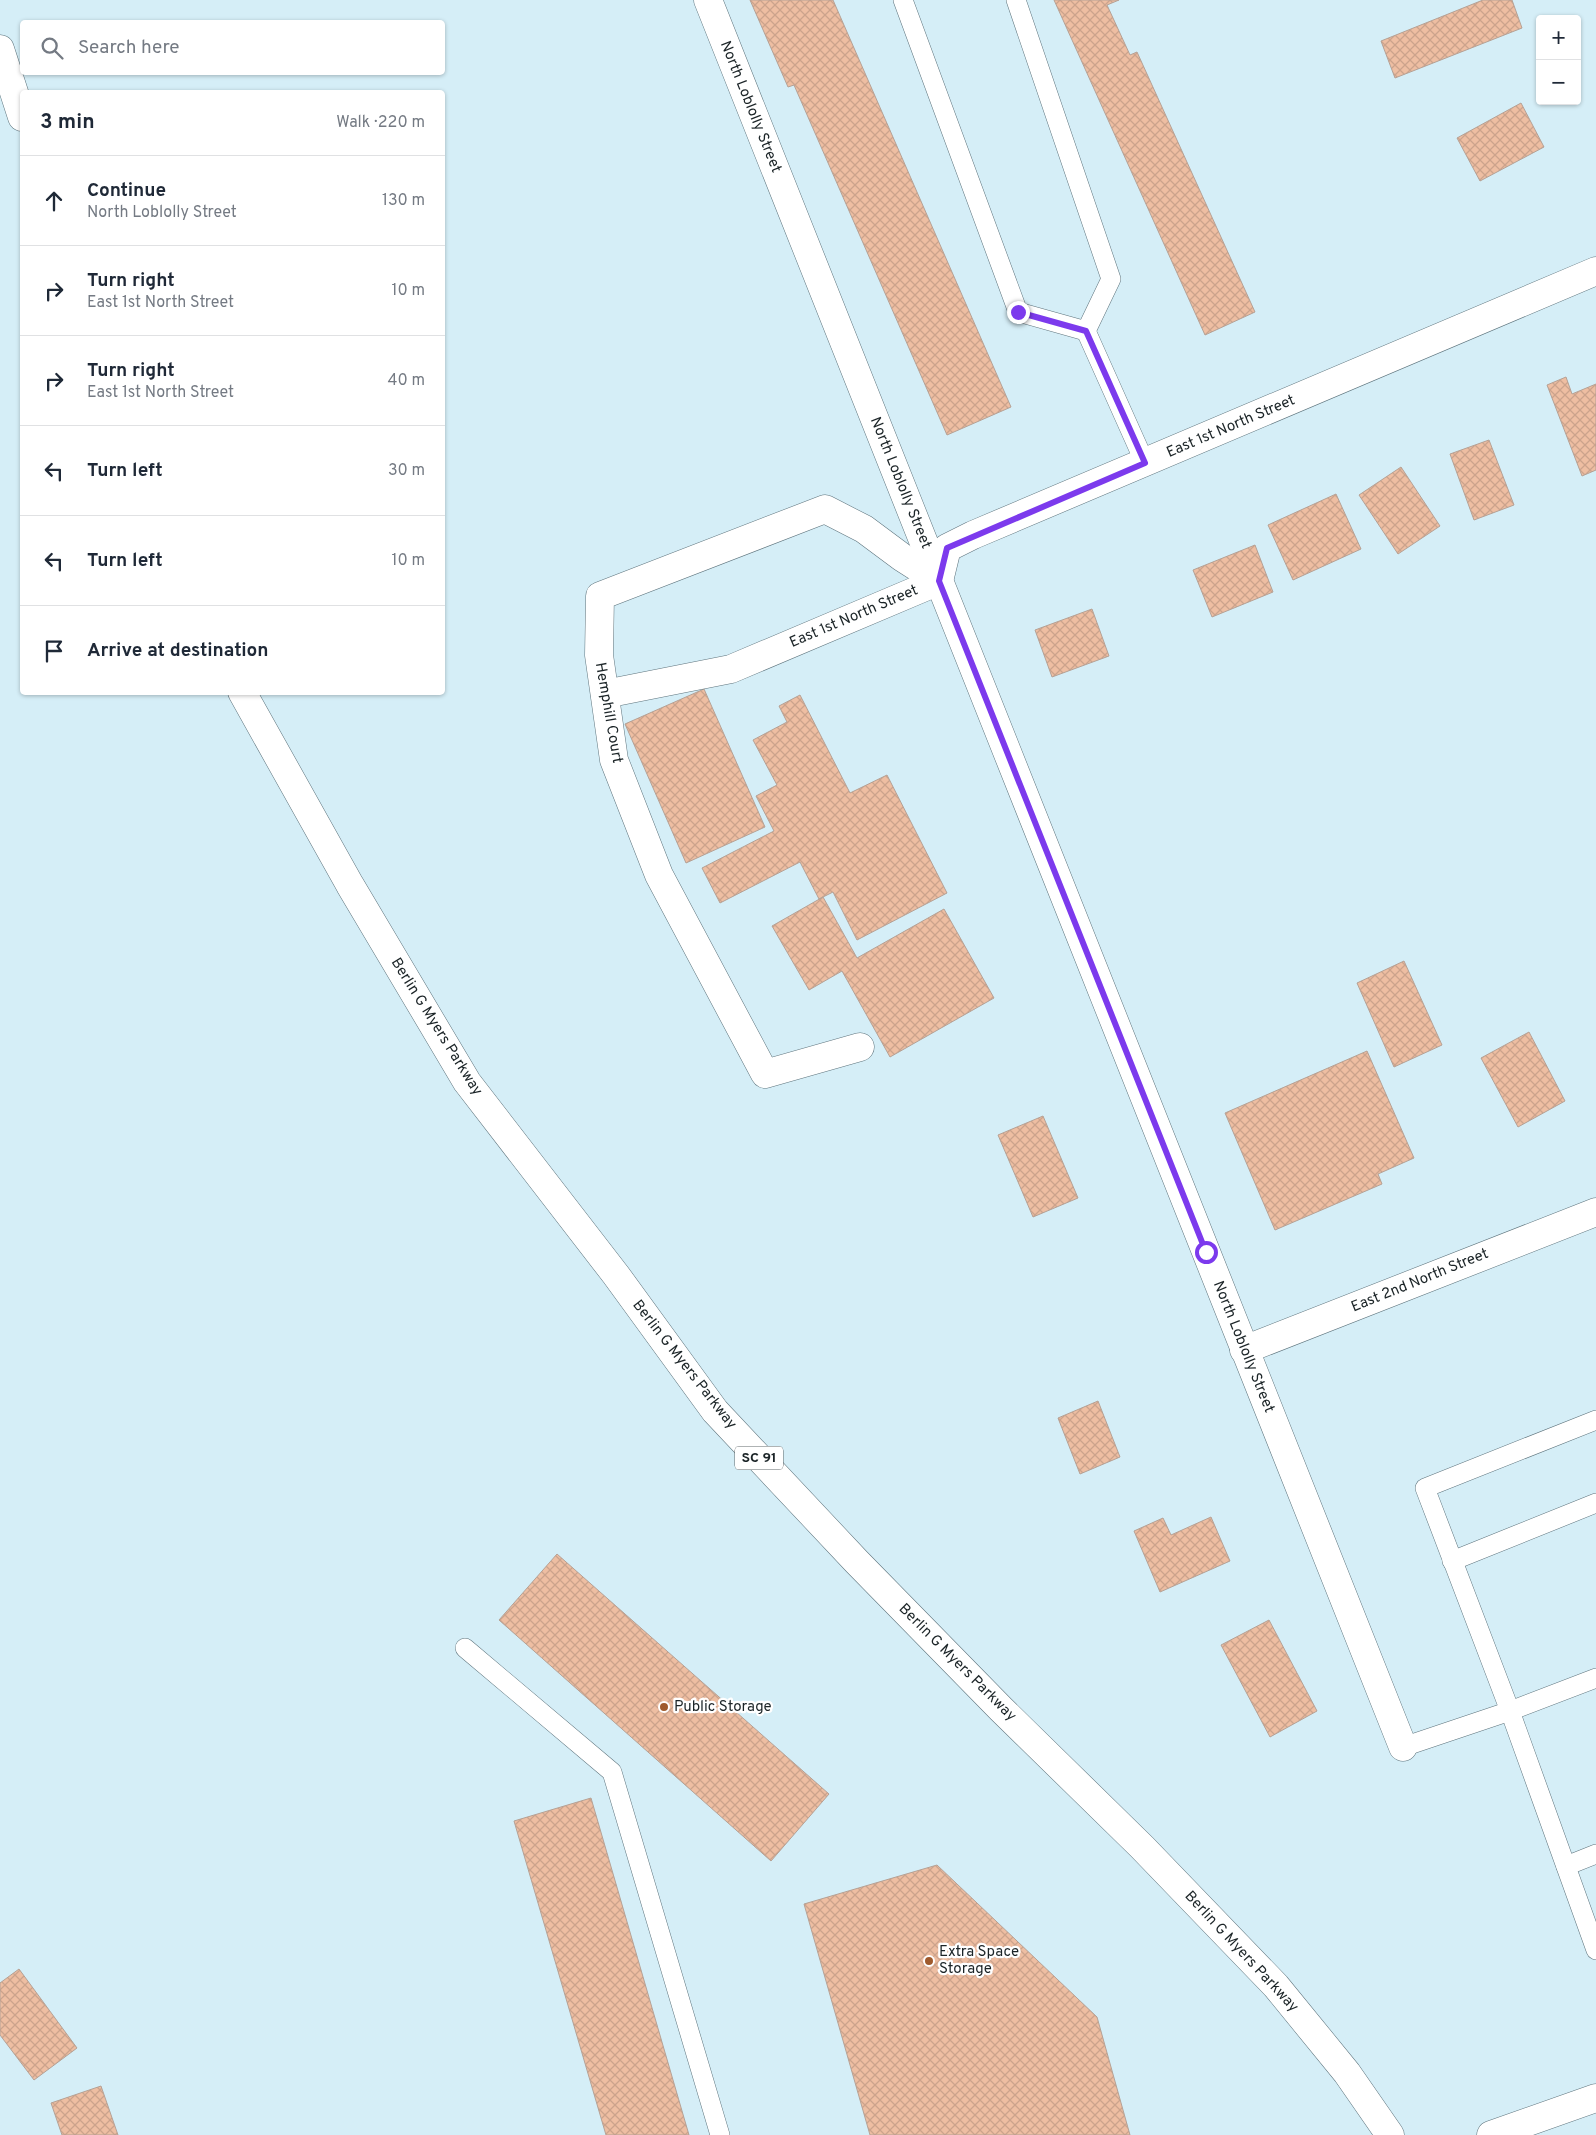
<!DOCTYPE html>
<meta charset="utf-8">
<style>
:root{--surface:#fff;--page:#f2f2f3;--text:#1f2937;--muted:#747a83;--line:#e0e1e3}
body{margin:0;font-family:Overpass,sans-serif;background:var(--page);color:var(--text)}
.controls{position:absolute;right:15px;top:15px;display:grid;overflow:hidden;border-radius:5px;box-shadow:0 1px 4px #0004}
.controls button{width:45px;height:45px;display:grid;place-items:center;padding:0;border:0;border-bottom:1px solid var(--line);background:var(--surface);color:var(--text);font:25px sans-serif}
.stop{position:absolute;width:15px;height:15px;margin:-11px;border:4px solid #7c3aed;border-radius:50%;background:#fff}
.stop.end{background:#7c3aed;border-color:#fff;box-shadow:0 1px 5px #0008}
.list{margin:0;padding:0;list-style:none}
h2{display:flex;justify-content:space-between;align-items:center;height:65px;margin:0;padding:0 20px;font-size:21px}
h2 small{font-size:16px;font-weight:400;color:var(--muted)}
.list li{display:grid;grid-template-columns:32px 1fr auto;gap:15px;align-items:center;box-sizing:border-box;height:90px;padding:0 20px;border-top:1px solid var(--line)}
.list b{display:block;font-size:19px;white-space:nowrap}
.list p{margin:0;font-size:16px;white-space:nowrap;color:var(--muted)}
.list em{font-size:16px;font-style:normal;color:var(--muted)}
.icon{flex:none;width:28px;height:28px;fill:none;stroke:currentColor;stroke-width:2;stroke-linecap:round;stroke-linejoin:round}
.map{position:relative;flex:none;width:1596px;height:2135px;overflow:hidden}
.search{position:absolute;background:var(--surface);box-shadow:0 1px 4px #0004;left:20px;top:20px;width:425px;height:55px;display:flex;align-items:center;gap:12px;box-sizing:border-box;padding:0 18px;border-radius:5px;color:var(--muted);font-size:19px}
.panel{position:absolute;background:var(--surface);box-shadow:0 1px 4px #0004;left:20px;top:90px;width:425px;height:605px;border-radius:5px}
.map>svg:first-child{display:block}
.building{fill:url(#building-cross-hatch);stroke:#b5a195}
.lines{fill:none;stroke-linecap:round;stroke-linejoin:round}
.service-casing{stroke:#5e747d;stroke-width:20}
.minor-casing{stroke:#5e747d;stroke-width:29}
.primary-casing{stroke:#5e747d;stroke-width:29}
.service{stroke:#fff;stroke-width:19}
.minor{stroke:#fff;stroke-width:28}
.primary{stroke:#fff;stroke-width:28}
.route{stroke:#7c3aed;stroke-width:6}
.poi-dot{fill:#9f5a2d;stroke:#fff;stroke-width:2}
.labels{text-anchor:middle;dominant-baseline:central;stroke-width:4.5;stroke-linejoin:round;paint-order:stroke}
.shield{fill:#fff;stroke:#5f6668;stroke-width:1}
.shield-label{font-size:14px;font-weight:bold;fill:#1b2427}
.street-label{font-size:15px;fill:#1b2427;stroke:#fff}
.poi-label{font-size:15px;fill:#1b2427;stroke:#fff;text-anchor:start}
</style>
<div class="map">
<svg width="1596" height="2135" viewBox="0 0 1596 2135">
<defs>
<pattern id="building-cross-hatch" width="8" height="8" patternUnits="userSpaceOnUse" patternTransform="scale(1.25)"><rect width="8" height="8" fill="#eebea2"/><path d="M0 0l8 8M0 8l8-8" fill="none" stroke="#cca38c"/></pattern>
</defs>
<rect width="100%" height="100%" fill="#d5eef7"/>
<!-- building -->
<g class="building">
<path d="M750,0h83l178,407 -64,28 -153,-350 -6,2z"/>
<path d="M1054,0h65l-12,5 23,50 7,-3 118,260 -50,23z"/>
<path d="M1483,0h29l10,28 -127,50 -14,-37z"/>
<path d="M1521,103l23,44 -64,34 -23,-43z"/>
<path d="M1566,377l6,17 24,-10v86l-14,6 -35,-91z"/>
<path d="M1489,440l25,65 -40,15 -24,-66z"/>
<path d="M1401,467l39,59 -42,28 -39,-59z"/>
<path d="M1336,494l25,55 -68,31 -25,-55z"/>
<path d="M1255,545l18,47 -61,25 -19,-47z"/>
<path d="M1092,609l17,47 -57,21 -17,-47z"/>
<path d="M704,689l61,138 -79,36 -61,-139z"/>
<path d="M800,695l50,98 37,-18 60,118 -90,47 -24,-48 -14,7 -19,-37 -80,41 -18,-35 72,-37 -18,-35 21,-11 -24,-45 34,-18 -8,-16z"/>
<path d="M823,897l34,61 87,-49 50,89 -104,59 -48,-86 -33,19 -37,-64z"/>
<path d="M1404,961l38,84 -48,22 -37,-84z"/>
<path d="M1529,1032l36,69 -47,26 -37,-69z"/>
<path d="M1367,1051l47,107 -36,16 4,10 -107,46 -50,-117z"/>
<path d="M1043,1116l35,82 -45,19 -35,-82z"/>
<path d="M1098,1401l22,56 -40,17 -22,-56z"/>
<path d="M1211,1517l19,44 -70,31 -26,-61 29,-13 8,17z"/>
<path d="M557,1554l272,240 -58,67 -272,-241z"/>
<path d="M1269,1620l48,91 -47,26 -49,-92z"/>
<path d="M591,1798l98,337h-83l-92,-314z"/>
<path d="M937,1865l160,152 33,118h-260l-66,-231z"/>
<path d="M19,1969l58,79 -43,32 -34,-45v-52z"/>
<path d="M101,2086l17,49h-56l-11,-32z"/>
</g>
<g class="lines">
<defs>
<g id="service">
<path d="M903,0l115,312 68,19"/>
<path d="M1016,0l95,279 -25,52"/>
<path d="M1086,331l59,132"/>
<path d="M1596,1420l-171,68 85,223 86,239"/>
<path d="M1452,1561l144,-58"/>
<path d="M465,1648l147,124 108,363"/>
<path d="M1403,1747l107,-36 86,-33"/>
<path d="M1566,1866l30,-12"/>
</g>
<g id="minor">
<path d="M708,0l695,1747"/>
<path d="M605,694l126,-25 208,-88 8,-33 26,-13 623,-264"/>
<path d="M860,1047l-95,27 -106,-199 -45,-115 -15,-105 1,-59 225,-87 39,20 39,29 36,23"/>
<path d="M1244,1350l352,-138"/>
<path d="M1491,2135l105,-37"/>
</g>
<g id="primary">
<path d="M0,49l22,68"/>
<path d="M242,692l108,193 117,197 149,193 99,136 142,151 144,147 141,138 134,139 71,87 43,62"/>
</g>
</defs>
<!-- service casing -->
<use href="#service" class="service-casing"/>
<!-- minor casing -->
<use href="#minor" class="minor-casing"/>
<!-- primary casing -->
<use href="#primary" class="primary-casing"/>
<!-- service -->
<use href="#service" class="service"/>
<!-- minor -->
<use href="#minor" class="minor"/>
<!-- primary -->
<use href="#primary" class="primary"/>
</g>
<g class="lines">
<!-- route -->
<path class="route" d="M1018,312l68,19 59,132 -198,85 -8,33 267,671"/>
</g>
<!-- markers -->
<g class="poi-dot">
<circle cx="664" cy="1707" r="5"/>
<circle cx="929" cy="1961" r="5"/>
</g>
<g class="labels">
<!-- shield labels -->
<rect class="shield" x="735" y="1446.5" width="48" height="23" rx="4"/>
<g class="shield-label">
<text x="759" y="1458">SC 91</text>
</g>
<!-- street labels -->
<g class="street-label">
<text transform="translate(750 107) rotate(68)">North Loblolly Street</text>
<text transform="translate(1231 427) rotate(-23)">East 1st North Street</text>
<text transform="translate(900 483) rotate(68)">North Loblolly Street</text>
<text transform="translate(854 617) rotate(-23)">East 1st North Street</text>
<text transform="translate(608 713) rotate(80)">Hemphill Court</text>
<text transform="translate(436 1027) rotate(58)">Berlin G Myers Parkway</text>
<text transform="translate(1420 1281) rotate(-22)">East 2nd North Street</text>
<text transform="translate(1243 1347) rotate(68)">North Loblolly Street</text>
<text transform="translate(684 1365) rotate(52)">Berlin G Myers Parkway</text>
<text transform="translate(957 1663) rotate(45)">Berlin G Myers Parkway</text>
<text transform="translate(1241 1952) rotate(47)">Berlin G Myers Parkway</text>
</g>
<!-- poi labels -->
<g class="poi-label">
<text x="674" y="1707">Public Storage</text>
<text x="939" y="1952">Extra Space<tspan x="939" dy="17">Storage</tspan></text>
</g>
</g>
</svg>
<div class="controls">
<button>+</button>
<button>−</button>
</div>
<div class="stop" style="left:1206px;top:1252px"></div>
<div class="stop end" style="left:1018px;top:312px"></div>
<div class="search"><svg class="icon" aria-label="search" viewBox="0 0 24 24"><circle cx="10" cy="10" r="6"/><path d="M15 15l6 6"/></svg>Search here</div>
<section class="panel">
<h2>3 min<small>Walk · 220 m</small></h2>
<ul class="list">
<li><svg class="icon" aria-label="ahead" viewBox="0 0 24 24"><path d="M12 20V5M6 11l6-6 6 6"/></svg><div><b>Continue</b><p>North Loblolly Street</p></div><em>130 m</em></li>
<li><svg class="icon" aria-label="right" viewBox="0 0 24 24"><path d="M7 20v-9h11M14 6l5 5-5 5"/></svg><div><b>Turn right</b><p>East 1st North Street</p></div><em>10 m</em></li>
<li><svg class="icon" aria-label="right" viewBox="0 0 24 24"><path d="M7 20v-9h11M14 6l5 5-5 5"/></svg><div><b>Turn right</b><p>East 1st North Street</p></div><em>40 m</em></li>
<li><svg class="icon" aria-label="left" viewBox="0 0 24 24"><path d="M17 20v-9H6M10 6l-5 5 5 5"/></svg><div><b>Turn left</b></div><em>30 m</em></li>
<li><svg class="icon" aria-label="left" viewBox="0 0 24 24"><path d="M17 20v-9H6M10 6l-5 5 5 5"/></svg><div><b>Turn left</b></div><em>10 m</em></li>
<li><svg class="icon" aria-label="arrive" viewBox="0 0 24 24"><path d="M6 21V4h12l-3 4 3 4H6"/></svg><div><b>Arrive at destination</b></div></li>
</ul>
</section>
</div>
